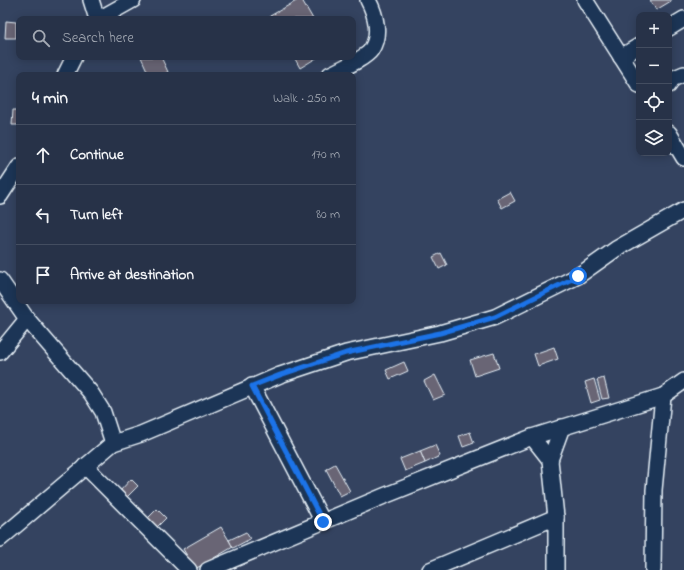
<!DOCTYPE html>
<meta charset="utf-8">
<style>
:root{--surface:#273248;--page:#2f3a4f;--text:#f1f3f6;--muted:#a4aab4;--line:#434d60}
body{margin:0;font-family:"Indie Flower",sans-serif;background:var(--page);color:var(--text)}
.controls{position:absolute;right:12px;top:12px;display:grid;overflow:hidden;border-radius:8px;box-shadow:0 2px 10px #0003}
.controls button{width:36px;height:36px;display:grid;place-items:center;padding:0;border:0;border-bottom:1px solid var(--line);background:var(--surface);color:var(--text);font:20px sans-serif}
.stop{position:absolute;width:12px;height:12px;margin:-9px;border:3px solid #1a73e8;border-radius:50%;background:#fff}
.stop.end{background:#1a73e8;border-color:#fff;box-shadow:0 1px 4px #0008}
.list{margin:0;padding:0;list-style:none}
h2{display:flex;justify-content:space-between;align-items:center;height:52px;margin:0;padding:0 16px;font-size:17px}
h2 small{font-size:13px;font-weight:400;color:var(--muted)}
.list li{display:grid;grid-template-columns:26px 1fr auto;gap:12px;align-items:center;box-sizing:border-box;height:60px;padding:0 16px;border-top:1px solid var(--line)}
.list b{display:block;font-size:15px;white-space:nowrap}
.list em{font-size:13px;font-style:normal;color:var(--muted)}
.icon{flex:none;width:22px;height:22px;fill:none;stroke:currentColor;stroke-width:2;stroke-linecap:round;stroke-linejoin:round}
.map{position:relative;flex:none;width:684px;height:570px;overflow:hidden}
.search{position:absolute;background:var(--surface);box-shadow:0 2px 10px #0003;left:16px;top:16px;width:340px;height:44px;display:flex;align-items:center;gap:10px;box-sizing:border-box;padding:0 14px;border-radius:8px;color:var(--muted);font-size:15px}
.panel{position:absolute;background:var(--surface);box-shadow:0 2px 10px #0003;left:16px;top:72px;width:340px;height:232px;border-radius:8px}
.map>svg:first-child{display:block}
.building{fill:#696574;stroke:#e8f1f8}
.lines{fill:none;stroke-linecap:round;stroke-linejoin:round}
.minor-casing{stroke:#e8f1f8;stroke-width:18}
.minor{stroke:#1d3557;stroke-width:15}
.route{stroke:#1a73e8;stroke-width:5}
</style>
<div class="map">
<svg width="684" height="570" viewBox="0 0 684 570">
<rect width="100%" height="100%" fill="#344360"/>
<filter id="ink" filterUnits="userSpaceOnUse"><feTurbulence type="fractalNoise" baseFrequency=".025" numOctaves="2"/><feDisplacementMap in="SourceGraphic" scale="8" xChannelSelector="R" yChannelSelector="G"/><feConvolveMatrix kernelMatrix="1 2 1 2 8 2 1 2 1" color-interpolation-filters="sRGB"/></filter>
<g filter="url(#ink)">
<!-- building -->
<g class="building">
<path d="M298,0h4l11,19h-41l-2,-3z"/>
<path d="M650,0h21v1l-15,9z"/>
<path d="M6,21l10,1v16h-11z"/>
<path d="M141,57h20l7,15 -6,3h-13z"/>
<path d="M294,57h24l-18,11z"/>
<path d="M13,110h6v15h-7z"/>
<path d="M510,192l5,9 -13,7 -5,-9z"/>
<path d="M441,253l6,12 -8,4 -6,-12z"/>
<path d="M554,347l4,12 -20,7 -4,-12z"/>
<path d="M494,353l5,15 -24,8 -5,-16z"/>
<path d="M404,362l4,9 -18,8 -4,-9z"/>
<path d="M435,375l10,20 -12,5 -9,-19z"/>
<path d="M604,378l5,20 -7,1 -5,-19z"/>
<path d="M594,379l6,21 -9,3 -6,-21z"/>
<path d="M470,432l4,11 -11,4 -4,-11z"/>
<path d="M435,445l5,11 -15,7 -5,-12z"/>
<path d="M420,451l5,12 -20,8 -5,-12z"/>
<path d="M335,464l15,27 -10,5 -14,-27z"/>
<path d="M131,479l7,7 -12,12 -6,-7z"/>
<path d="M157,509l9,9 -10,10 -9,-9z"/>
<path d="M221,527l12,20 -38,22 -12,-20z"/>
<path d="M246,532l4,7 -17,9 -4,-8z"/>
</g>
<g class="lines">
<defs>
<g id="minor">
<path d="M91,0l6,19"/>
<path d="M585,0l54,85"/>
<path d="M99,19l34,-19"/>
<path d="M669,28l15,-9"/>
<path d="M621,57l18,-11"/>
<path d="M65,75l9,-18"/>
<path d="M329,75c9,-5 36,-16 42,-25 10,-15 5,-35 -3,-50"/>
<path d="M669,85l3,-6 12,-5"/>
<path d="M669,133l15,25"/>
<path d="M0,196l19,-29"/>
<path d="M0,280l27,39 64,74 12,19 10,31"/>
<path d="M0,352l27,-33"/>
<path d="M252,386l71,136"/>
<path d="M532,437l18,23 6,57v53"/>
<path d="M550,460l12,-33"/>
<path d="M85,466l104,104"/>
<path d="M0,539l113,-96 28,-9 139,-59 66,-22 94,-20 55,-16 83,-41 38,-27 68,-39"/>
<path d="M208,570l176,-74 148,-59 131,-41 21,-15"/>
<path d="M430,570l126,-53"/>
<path d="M653,570l1,-80 9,-94"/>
</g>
</defs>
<!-- minor casing -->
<use href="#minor" class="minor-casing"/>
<!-- minor -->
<use href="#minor" class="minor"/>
</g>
</g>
<g class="lines" filter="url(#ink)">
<!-- route -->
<path class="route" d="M323,522l-71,-136 28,-11 66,-22 94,-20 55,-16 83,-41"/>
</g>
</svg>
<div class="controls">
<button>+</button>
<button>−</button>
<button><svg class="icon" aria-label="locate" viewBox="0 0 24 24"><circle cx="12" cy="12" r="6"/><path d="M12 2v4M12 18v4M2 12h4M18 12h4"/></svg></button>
<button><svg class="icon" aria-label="layers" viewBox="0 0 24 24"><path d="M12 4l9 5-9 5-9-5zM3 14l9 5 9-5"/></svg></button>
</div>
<div class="stop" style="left:578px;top:276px"></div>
<div class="stop end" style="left:323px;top:522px"></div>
<div class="search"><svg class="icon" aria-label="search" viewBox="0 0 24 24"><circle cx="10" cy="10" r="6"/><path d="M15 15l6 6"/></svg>Search here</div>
<section class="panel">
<h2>4 min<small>Walk · 250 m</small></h2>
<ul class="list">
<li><svg class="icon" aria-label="ahead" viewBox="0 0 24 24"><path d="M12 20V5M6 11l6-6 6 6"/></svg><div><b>Continue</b></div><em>170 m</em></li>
<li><svg class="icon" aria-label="left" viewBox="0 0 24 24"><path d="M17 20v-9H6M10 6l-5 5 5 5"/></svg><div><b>Turn left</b></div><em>80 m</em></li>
<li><svg class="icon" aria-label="arrive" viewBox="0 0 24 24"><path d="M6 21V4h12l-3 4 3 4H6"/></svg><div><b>Arrive at destination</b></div></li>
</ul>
</section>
</div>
